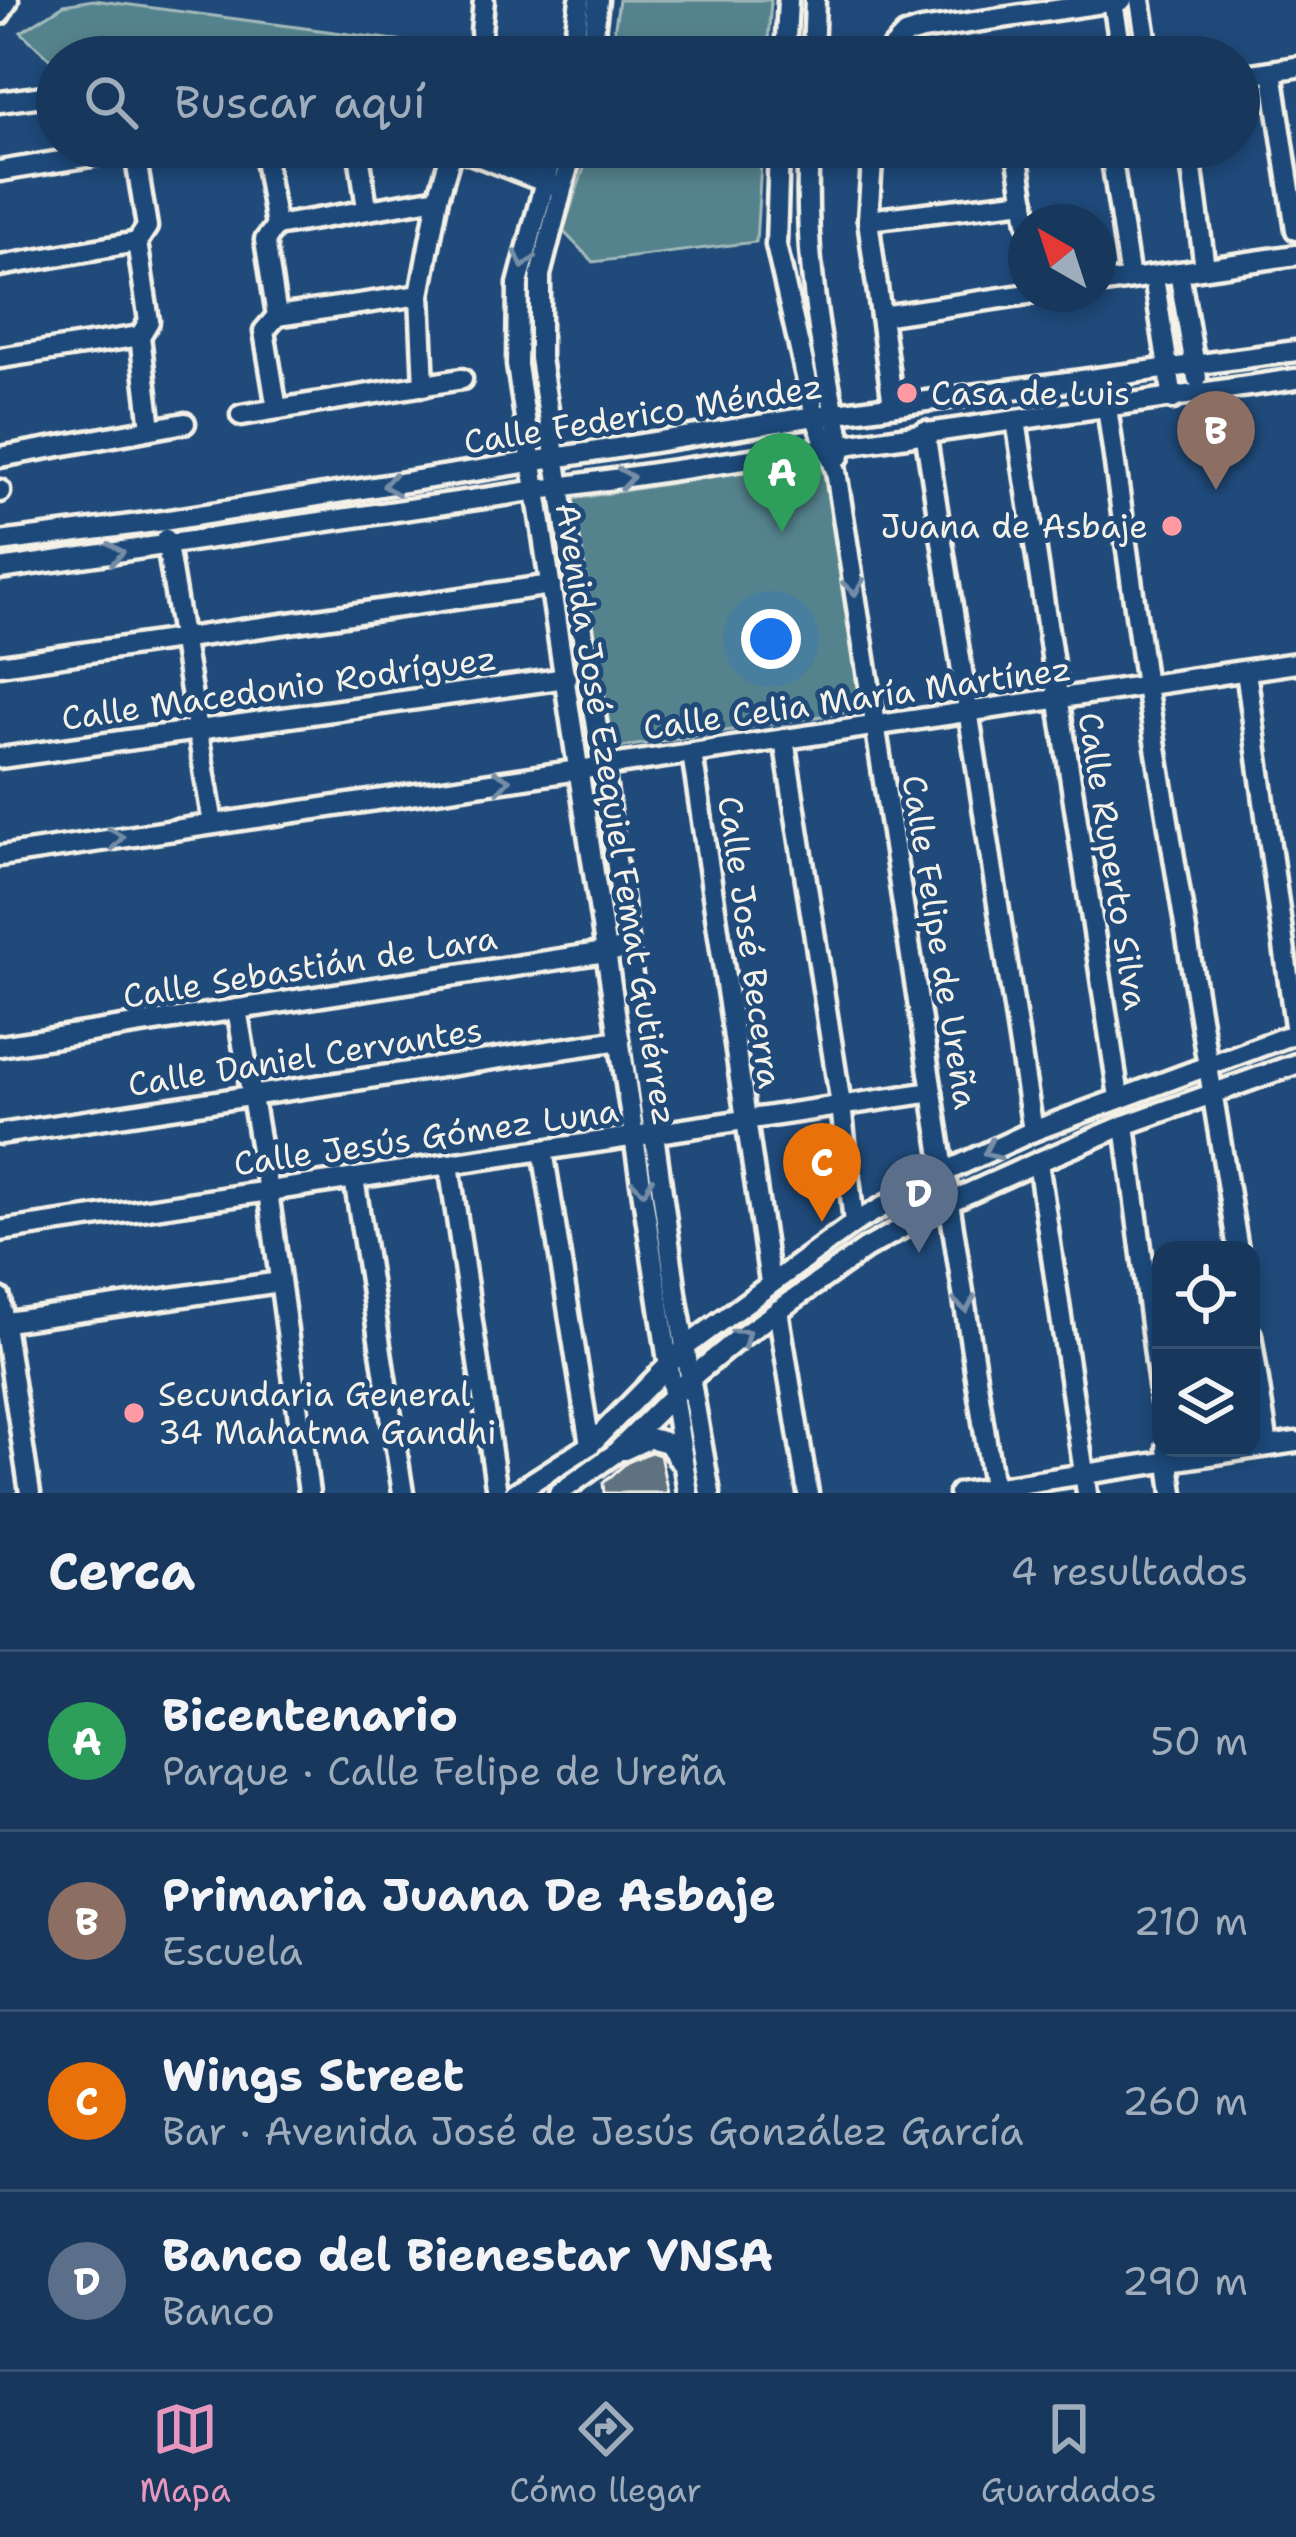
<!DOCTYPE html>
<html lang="es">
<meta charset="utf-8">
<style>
:root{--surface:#17385c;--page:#203f62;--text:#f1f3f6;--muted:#9eacbb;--line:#365272;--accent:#e797bd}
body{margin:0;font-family:"Shantell Sans",sans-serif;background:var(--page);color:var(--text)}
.controls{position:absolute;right:36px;bottom:36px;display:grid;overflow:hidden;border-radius:24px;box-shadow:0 6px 18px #0003}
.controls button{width:108px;height:108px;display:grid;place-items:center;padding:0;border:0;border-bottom:3px solid var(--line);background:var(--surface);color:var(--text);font:60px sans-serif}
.compass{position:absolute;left:1008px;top:204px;width:108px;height:108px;border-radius:50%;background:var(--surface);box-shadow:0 6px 18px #0003;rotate:321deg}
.you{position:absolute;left:771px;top:639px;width:42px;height:42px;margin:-30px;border:9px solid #fff;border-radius:50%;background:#1a73e8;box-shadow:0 0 0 18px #1a73e833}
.badge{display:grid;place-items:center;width:78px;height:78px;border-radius:50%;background:var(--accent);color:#fff;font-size:39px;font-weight:700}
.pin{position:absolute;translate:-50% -99px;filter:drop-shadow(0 3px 6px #0008)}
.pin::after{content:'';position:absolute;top:63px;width:42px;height:36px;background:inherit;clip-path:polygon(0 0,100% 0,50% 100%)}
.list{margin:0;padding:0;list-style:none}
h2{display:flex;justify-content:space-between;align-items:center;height:156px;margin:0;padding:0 48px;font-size:51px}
h2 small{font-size:39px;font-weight:400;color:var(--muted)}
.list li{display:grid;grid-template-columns:78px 1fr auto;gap:36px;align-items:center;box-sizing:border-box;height:180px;padding:0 48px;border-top:3px solid var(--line)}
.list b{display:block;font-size:45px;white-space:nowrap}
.list p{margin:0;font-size:39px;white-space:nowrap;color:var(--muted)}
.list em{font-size:39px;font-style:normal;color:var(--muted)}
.icon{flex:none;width:66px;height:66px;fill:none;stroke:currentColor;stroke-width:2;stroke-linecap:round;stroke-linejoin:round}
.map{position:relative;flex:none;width:1296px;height:1493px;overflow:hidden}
.search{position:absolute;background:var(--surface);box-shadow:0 6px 18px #0003;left:36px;right:36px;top:36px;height:132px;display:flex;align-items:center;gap:30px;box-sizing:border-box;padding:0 42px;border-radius:66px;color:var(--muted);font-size:45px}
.sheet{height:876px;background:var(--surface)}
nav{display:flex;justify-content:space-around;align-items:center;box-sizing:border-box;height:168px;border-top:3px solid var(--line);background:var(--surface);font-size:33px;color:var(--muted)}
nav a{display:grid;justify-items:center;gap:6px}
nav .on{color:var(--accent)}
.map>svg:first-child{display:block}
.green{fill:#54838d;stroke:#a4baba;stroke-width:3}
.building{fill:#5f7280;stroke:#f4f1e8;stroke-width:3}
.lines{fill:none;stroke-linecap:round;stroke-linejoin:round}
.minor-casing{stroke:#f4f1e8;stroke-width:27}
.minor{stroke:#1f4a7a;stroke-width:18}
.oneway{stroke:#748da6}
.poi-dot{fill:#ff9aa2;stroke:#1f4a7a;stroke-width:4.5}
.labels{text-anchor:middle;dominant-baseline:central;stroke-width:10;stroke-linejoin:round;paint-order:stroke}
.poi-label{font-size:33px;fill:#f4f1e8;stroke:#1f4a7a;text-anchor:start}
.street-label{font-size:33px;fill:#f4f1e8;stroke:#1f4a7a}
</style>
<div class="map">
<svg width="1296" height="1493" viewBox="0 0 1296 1493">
<rect width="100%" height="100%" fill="#1f4a7a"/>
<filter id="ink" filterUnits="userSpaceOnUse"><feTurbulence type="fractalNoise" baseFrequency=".00833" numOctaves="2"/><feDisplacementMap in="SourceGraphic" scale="24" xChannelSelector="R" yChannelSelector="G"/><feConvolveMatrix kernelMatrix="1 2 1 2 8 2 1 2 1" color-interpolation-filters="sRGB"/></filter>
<g filter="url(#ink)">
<!-- green -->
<g class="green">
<path d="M93,0l430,57h-466v9l-36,-34 43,-27z"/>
<path d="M619,0h152l-4,57h-157z"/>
<path d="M591,147h171l-6,95 -163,20 -30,-31z"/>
<path d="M822,459l39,251 -250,39 -38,-250z"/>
</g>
<!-- building -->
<path class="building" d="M651,1452l9,3 8,38h-64l-1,-10 23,-20z"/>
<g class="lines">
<defs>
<g id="minor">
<path d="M1140,0l9,57"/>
<path d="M1113,2l9,55"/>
<path d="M0,14l8,-14"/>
<path d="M481,32l3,-32"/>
<path d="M572,57l8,-57"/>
<path d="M591,57l7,-57"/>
<path d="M785,57l3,-57"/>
<path d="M813,57l2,-57"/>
<path d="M884,57l21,-22 17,-5 200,-30"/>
<path d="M1272,71l24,159"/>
<path d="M1239,76l57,-9"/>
<path d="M0,102l57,-8"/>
<path d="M134,147l13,80 -10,15 12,79 -9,15 11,92"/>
<path d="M263,147l13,79"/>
<path d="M358,147l9,61"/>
<path d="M454,147l101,39"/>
<path d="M554,147l-36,137 -1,81 171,1128"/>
<path d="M573,147l-33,128v83l63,408 74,534 33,193"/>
<path d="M779,147l-3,98 39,171 21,55 158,1022"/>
<path d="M809,147c-6,100 10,200 33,298l-2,10"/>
<path d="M873,147l-5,73 25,185"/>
<path d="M1016,147l12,75"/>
<path d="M1110,147l20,132"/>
<path d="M1189,147l16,121"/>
<path d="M0,171l134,-22"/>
<path d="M868,220l157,-19"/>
<path d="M0,266l137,-24"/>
<path d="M1179,272l18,106"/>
<path d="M1154,277l19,122"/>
<path d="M1098,284l198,-29"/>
<path d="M277,316l143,-21"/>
<path d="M881,316l147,-22"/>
<path d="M0,358l140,-22"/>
<path d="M424,386l-4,-91 18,-97 15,-51"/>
<path d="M1107,407l39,279 92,564"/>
<path d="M277,409l-13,-78 13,-15 -12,-76 11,-14 162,-28"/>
<path d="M241,415l221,-36"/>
<path d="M1016,420l103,677"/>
<path d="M925,431l108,700"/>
<path d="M0,457l185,-34"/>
<path d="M0,490v2"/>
<path d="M166,539l47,285"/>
<path d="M0,542l163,-21 652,-105 481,-65"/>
<path d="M0,569l1296,-190"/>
<path d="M0,665l551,-80"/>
<path d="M1246,671l50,362"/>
<path d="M784,739l57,366 13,118"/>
<path d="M692,753l78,529"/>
<path d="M0,758l566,-80"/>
<path d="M0,856l1296,-193"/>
<path d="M237,1009l31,182 41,302"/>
<path d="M0,1046l618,-96"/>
<path d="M1125,1125l36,276"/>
<path d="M0,1134l620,-94"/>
<path d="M543,1150l47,295"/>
<path d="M1038,1162l49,331"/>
<path d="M449,1164l48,329"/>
<path d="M354,1178l49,315"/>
<path d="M0,1231l932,-139"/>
<path d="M0,1298l30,195"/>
<path d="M778,1310l30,183"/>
<path d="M0,1323l280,-41"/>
<path d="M1251,1335l17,111"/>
<path d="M1167,1448l6,45"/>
<path d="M624,1450l26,-12 18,5 11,17"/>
<path d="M515,1493l75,-48 97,-99 167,-123 91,-51 88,-41 263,-98"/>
<path d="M559,1493l55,-39 78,-77 46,-38 127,-90 84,-47 89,-40 87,-37 171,-61"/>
<path d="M959,1493l337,-51"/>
</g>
</defs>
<!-- minor casing -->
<use href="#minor" class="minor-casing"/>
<!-- minor -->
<use href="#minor" class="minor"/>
</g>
<!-- one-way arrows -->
<defs><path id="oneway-chevron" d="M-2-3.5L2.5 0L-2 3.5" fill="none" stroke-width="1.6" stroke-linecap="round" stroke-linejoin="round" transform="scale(3)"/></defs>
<g class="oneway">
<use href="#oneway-chevron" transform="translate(524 260) rotate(104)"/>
<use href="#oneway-chevron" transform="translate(626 478) rotate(-9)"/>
<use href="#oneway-chevron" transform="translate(391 485) rotate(171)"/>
<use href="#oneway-chevron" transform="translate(116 553) rotate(-8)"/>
<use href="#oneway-chevron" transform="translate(854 587) rotate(81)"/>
<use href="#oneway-chevron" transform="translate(502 781) rotate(-8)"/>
<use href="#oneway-chevron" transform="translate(116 838) rotate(-8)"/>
<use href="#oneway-chevron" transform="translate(991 1151) rotate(155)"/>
<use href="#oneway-chevron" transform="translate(643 1186) rotate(82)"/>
<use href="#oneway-chevron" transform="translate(965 1304) rotate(81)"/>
<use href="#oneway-chevron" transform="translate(743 1336) rotate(-37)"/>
</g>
</g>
<!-- markers -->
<g class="poi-dot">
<circle cx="907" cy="393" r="12"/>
<circle cx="1172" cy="526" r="12"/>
<circle cx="134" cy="1413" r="12"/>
</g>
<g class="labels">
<!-- poi labels -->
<g class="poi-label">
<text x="931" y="393">Casa de Luis</text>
<text x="1148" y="526" text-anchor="end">Juana de Asbaje</text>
<text x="158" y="1394">Secundaria General<tspan x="158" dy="38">34 Mahatma Gandhi</tspan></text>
</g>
<!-- street labels -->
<g class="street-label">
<text transform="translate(643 414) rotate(-9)">Calle Federico Méndez</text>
<text transform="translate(279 688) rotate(-8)">Calle Macedonio Rodríguez</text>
<text transform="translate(857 698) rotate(-8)">Calle Celia María Martínez</text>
<text transform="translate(616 814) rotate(81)">Avenida José Ezequiel Femat Gutiérrez</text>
<text transform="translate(1113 861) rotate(81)">Calle Ruperto Silva</text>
<text transform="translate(750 942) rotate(82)">Calle José Becerra</text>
<text transform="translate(940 942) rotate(81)">Calle Felipe de Ureña</text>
<text transform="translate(310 967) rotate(-9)">Calle Sebastián de Lara</text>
<text transform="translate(305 1057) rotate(-9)">Calle Daniel Cervantes</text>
<text transform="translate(426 1137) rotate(-8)">Calle Jesús Gómez Luna</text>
</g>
</g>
</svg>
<div class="controls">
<button><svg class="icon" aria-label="locate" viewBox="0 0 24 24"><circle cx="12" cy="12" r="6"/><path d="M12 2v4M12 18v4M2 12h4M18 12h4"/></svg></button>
<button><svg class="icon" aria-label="layers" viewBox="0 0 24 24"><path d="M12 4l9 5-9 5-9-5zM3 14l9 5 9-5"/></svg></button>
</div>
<svg class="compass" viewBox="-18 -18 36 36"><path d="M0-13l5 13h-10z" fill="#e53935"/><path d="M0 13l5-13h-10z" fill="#9eacbb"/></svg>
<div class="you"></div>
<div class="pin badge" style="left:782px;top:532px;background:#2e9e5b">A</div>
<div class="pin badge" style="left:1216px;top:490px;background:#8d6e63">B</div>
<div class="pin badge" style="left:822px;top:1222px;background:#e8710a">C</div>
<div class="pin badge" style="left:919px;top:1253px;background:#5c6f8a">D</div>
<div class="search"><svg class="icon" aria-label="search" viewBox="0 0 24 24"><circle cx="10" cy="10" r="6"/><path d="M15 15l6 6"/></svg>Buscar aquí</div>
</div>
<section class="sheet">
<h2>Cerca<small>4 resultados</small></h2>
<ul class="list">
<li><span class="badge" style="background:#2e9e5b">A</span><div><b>Bicentenario</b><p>Parque · Calle Felipe de Ureña</p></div><em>50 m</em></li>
<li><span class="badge" style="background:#8d6e63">B</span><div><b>Primaria Juana De Asbaje</b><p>Escuela</p></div><em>210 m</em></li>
<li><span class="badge" style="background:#e8710a">C</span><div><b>Wings Street</b><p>Bar · Avenida José de Jesús González García</p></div><em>260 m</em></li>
<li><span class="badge" style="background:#5c6f8a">D</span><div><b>Banco del Bienestar VNSA</b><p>Banco</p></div><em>290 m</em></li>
</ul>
</section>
<nav>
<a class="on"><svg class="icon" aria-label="map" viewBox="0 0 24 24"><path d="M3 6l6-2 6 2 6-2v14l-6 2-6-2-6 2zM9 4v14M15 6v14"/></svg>Mapa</a>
<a><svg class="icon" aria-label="directions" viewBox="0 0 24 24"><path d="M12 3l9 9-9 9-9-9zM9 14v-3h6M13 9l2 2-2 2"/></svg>Cómo llegar</a>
<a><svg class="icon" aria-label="saved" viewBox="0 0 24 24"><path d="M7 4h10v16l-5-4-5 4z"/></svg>Guardados</a>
</nav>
